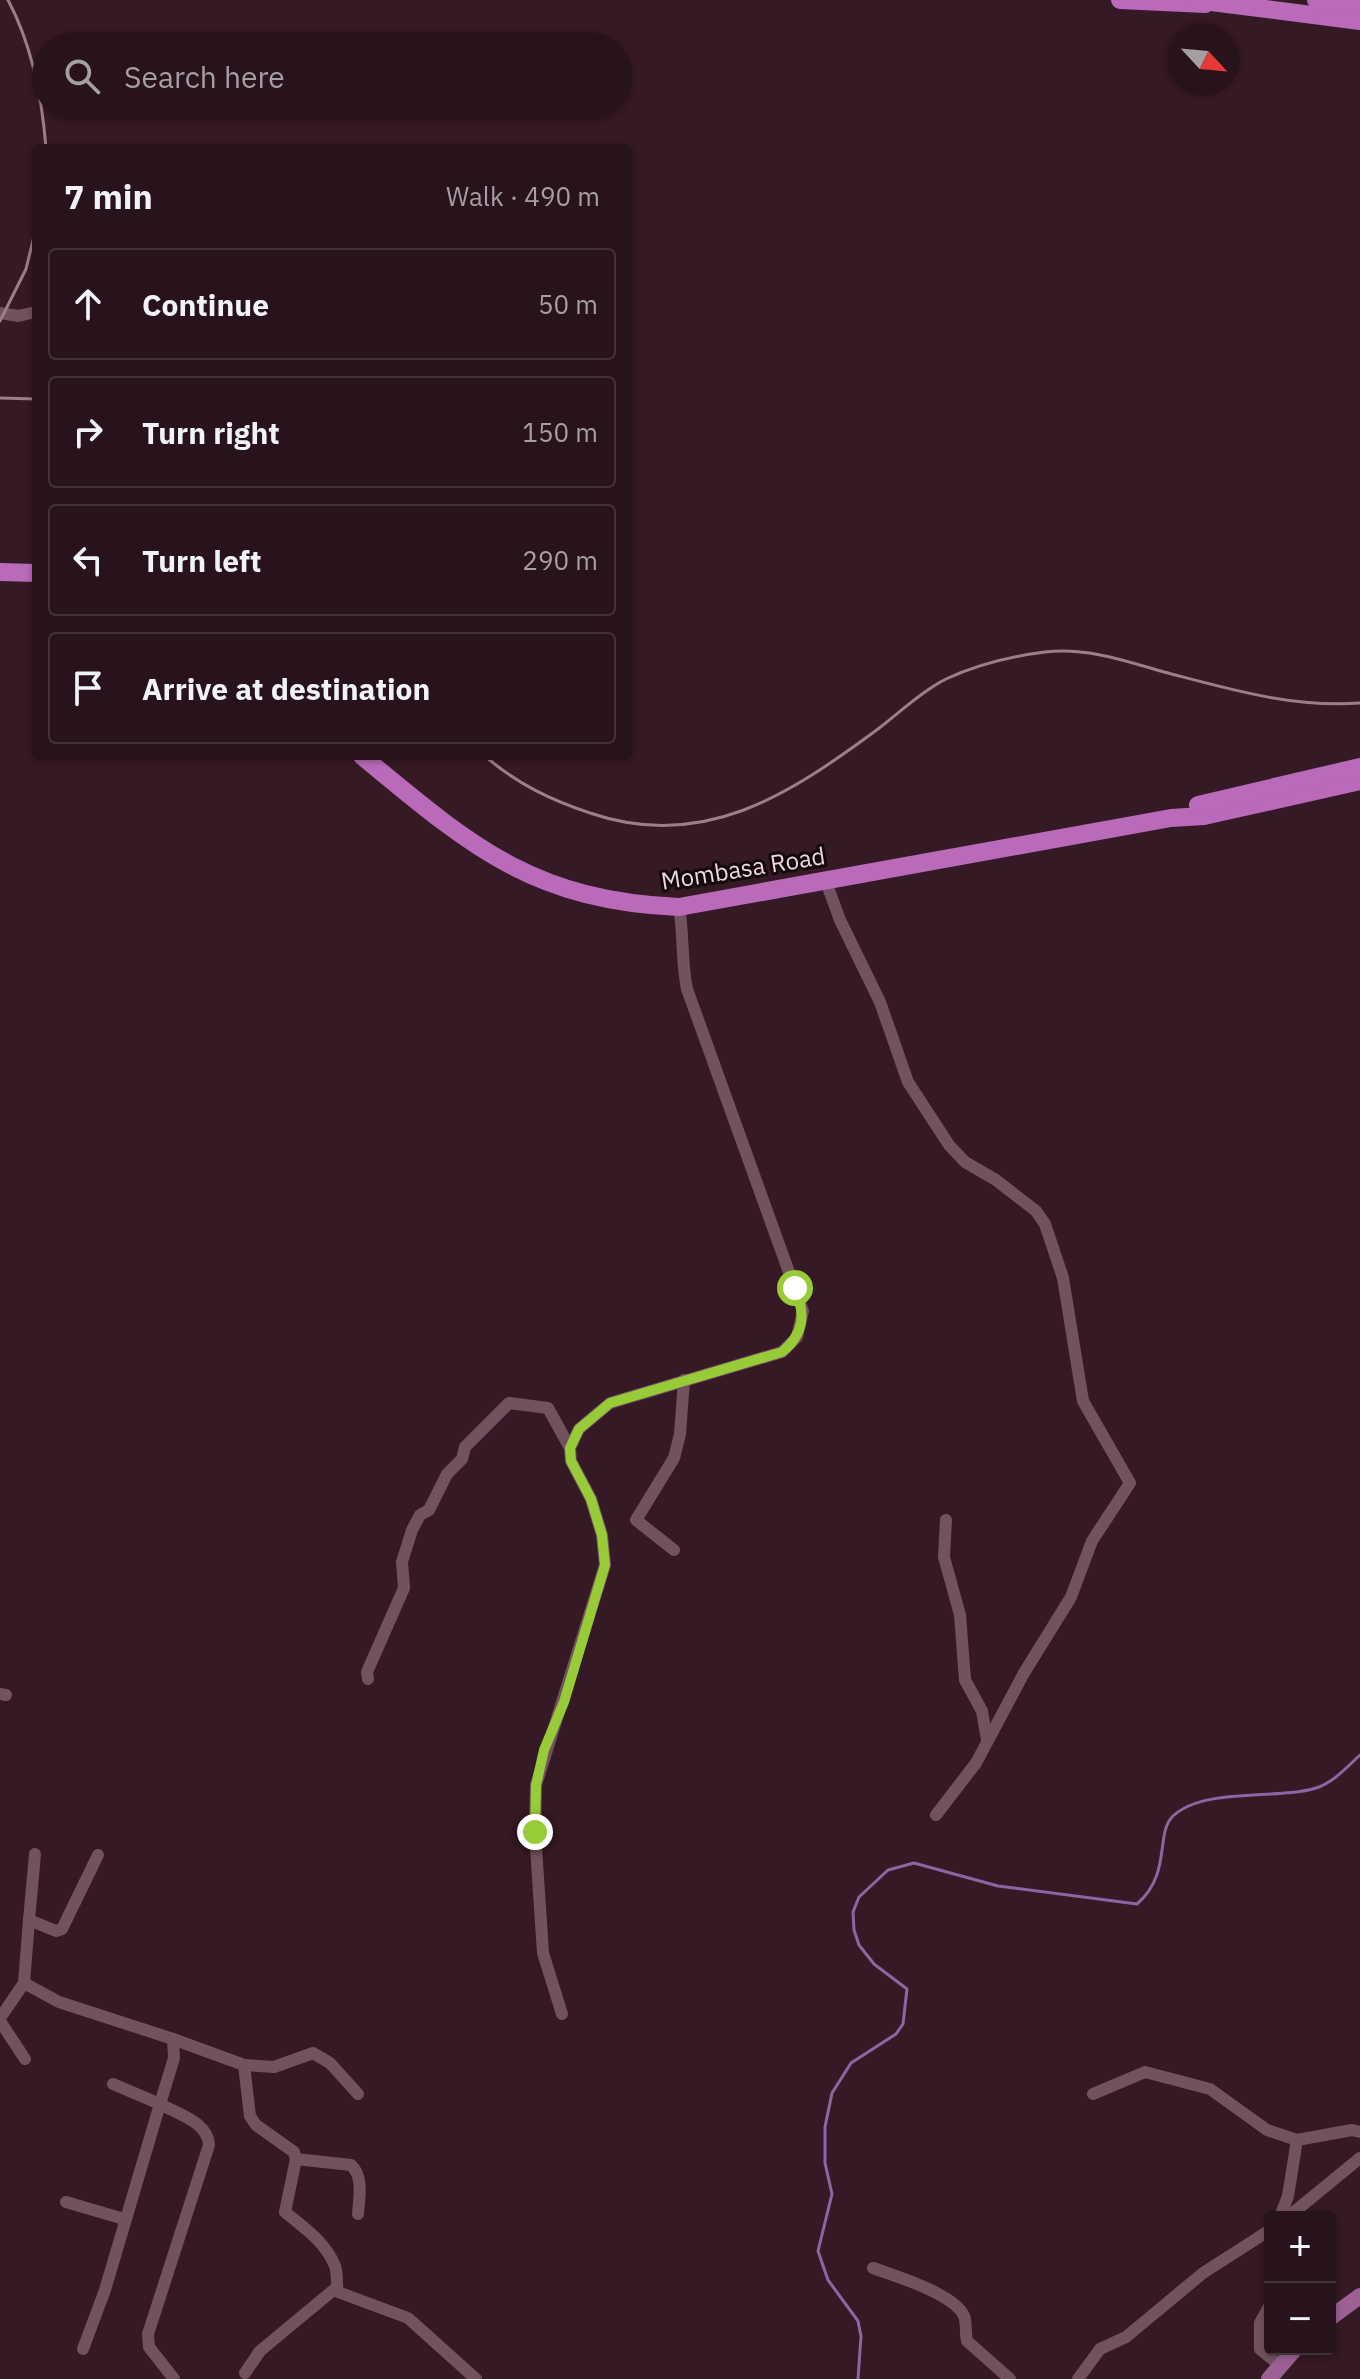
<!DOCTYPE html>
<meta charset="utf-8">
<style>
:root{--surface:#28131c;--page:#342029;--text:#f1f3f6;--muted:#a59ea3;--line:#44323b}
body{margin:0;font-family:"IBM Plex Sans",sans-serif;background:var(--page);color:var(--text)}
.controls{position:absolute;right:24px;bottom:24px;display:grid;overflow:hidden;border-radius:8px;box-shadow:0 2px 6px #0004}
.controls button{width:72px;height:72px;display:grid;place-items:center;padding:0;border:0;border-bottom:2px solid var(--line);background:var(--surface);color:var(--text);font:40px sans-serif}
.compass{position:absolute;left:1168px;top:24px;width:72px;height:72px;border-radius:50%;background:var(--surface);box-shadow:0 2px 6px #0004;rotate:116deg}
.stop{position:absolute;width:24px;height:24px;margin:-18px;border:6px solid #97cc38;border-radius:50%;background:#fff}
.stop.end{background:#97cc38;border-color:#fff;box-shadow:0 2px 8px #0008}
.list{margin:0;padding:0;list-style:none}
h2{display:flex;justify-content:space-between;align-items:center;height:104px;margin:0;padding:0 32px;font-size:34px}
h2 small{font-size:26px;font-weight:400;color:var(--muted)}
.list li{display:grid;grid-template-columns:52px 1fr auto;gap:24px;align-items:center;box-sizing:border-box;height:112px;margin:0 16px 16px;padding:0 16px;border:2px solid var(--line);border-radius:8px}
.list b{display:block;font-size:30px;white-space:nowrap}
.list em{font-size:26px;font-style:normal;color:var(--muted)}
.icon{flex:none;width:44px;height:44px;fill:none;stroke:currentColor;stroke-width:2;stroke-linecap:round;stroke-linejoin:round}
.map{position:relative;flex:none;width:1360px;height:2379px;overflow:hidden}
.search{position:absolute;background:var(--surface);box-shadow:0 2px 6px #0004;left:32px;top:32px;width:600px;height:88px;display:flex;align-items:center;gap:20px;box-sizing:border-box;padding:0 28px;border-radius:44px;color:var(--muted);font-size:30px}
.panel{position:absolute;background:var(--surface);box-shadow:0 2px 6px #0004;left:32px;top:144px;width:600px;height:616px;border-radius:8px}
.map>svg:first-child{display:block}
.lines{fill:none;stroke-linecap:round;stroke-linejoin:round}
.stream{stroke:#8669a3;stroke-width:3}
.minor{stroke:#73525f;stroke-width:12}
.major{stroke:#9d6095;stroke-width:16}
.highway{stroke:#b96ab9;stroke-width:18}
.rail{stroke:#988089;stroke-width:3}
.route{stroke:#97cc38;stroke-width:10}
.labels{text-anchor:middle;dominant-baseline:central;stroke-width:6;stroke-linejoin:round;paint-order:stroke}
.street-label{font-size:24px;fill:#ebd7de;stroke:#14080d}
</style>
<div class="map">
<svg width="1360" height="2379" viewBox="0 0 1360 2379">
<rect width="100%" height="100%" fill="#351925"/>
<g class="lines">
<!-- stream -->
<path class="stream" d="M858,2379l3,-43 -3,-15 -30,-41 -10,-29 14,-57 -7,-31v-36l7,-34 19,-30 45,-29 7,-10 4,-35 -33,-25 -15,-19 -5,-15 -1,-18 6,-15 29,-27 26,-7 84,23 139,18c35,-30 18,-71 36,-88 31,-29 105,-16 143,-28 17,-5 32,-22 44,-33"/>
<!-- minor -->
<g class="minor">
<path d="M0,313l18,3 18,-4"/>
<path d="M825,879l15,41 40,82 28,80 41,63 16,17 31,18 40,31 9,13 18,54 20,123 47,82 -38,58 -21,56 -47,76 -48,90 -40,52"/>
<path d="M946,1520l-2,37 16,58 5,65 17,31 5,29"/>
<path d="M674,1550l-38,-30 38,-62 6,-24 4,-54"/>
<path d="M368,1679l-1,-7 37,-84 -2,-26 10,-32 8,-15 9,-5 18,-36 15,-15 3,-12 44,-44 39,5 22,40"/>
<path d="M0,1694l6,1"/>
<path d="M29,1920l6,-66"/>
<path d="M24,1983l5,-63 27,11 6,-2 36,-74"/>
<path d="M562,2014l-19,-61 -8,-121 1,-47 69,-220 -3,-30 -11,-36 -20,-38 -1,-13 9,-19 31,-26 172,-51 15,-15 6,-26 -116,-322c-6,-28 -3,-54 -8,-82"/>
<path d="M0,2018l24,-35 35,19 114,37 1,19 -14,46c18,10 48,18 49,41l-61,189 1,13 25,32"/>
<path d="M0,2021l25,38"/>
<path d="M173,2039l71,26 6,51 6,9 38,27 2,7 -11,53c19,16 40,29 50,54 3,8 1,18 3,26l70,26 68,61"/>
<path d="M244,2065l30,2 39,-14 17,10 28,31"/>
<path d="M1093,2094l52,-22 65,17 57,41 30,10 55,-10 8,2"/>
<path d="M296,2159l55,6c13,12 8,33 7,49"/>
<path d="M66,2202l58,17"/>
<path d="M1280,2217l8,-21 9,-56"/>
<path d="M1288,2217l72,-59"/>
<path d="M873,2268c22,8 82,26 91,48 3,7 1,17 3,25l43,38"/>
<path d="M1270,2305l-10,18v26l21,17"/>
<path d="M83,2349l22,-59 55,-186 -47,-20"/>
<path d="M245,2373l15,-22 76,-63"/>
<path d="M1078,2379l22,-30 26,-12 77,-64 67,-43"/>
</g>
<!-- major -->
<g class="major">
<path d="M1330,2318l30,-22"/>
<path d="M1269,2379l26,-30"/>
</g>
<!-- highway -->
<g class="highway">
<path d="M1120,0l85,4"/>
<path d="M1195,0l165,21"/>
<path d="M1316,0l44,7"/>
<path d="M0,572l36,1"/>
<path d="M362,756c109,90 169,144 317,151l492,-89 33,-2 156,-35"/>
<path d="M1198,805l162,-38"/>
</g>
<!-- rail -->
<g class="rail">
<path d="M8,0c24,45 34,97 38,148"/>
<path d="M0,321l26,-52 10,-41"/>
<path d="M0,398l36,1"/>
<path d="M485,756c32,28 66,44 105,57 114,39 200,-19 288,-84 21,-16 44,-38 68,-50 30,-14 67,-23 99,-27 41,-5 81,9 119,20 65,17 128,36 196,31"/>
</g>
</g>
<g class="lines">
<!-- route -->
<path class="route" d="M535,1832l1,-47 8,-35 20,-48 41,-137 -3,-30 -11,-36 -20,-38 -1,-13 9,-19 31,-26 172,-51c22,-18 24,-38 13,-64"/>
</g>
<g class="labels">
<!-- street labels -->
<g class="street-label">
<text transform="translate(743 868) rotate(-9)">Mombasa Road</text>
</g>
</g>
</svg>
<div class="controls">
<button>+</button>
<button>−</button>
</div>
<svg class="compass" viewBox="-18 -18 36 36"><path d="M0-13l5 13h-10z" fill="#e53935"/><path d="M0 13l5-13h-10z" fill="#a59ea3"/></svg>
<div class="stop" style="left:795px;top:1288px"></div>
<div class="stop end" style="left:535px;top:1832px"></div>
<div class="search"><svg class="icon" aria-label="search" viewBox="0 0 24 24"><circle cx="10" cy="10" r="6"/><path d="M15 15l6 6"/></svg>Search here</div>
<section class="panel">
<h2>7 min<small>Walk · 490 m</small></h2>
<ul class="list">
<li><svg class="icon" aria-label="ahead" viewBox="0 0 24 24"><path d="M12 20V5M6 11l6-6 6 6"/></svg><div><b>Continue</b></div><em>50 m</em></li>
<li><svg class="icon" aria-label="right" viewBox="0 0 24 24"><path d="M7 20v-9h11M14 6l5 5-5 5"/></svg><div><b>Turn right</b></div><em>150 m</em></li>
<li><svg class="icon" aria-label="left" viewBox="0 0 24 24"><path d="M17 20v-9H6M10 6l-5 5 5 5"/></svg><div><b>Turn left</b></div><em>290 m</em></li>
<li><svg class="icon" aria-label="arrive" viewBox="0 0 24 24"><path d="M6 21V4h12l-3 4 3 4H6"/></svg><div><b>Arrive at destination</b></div></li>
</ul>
</section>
</div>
